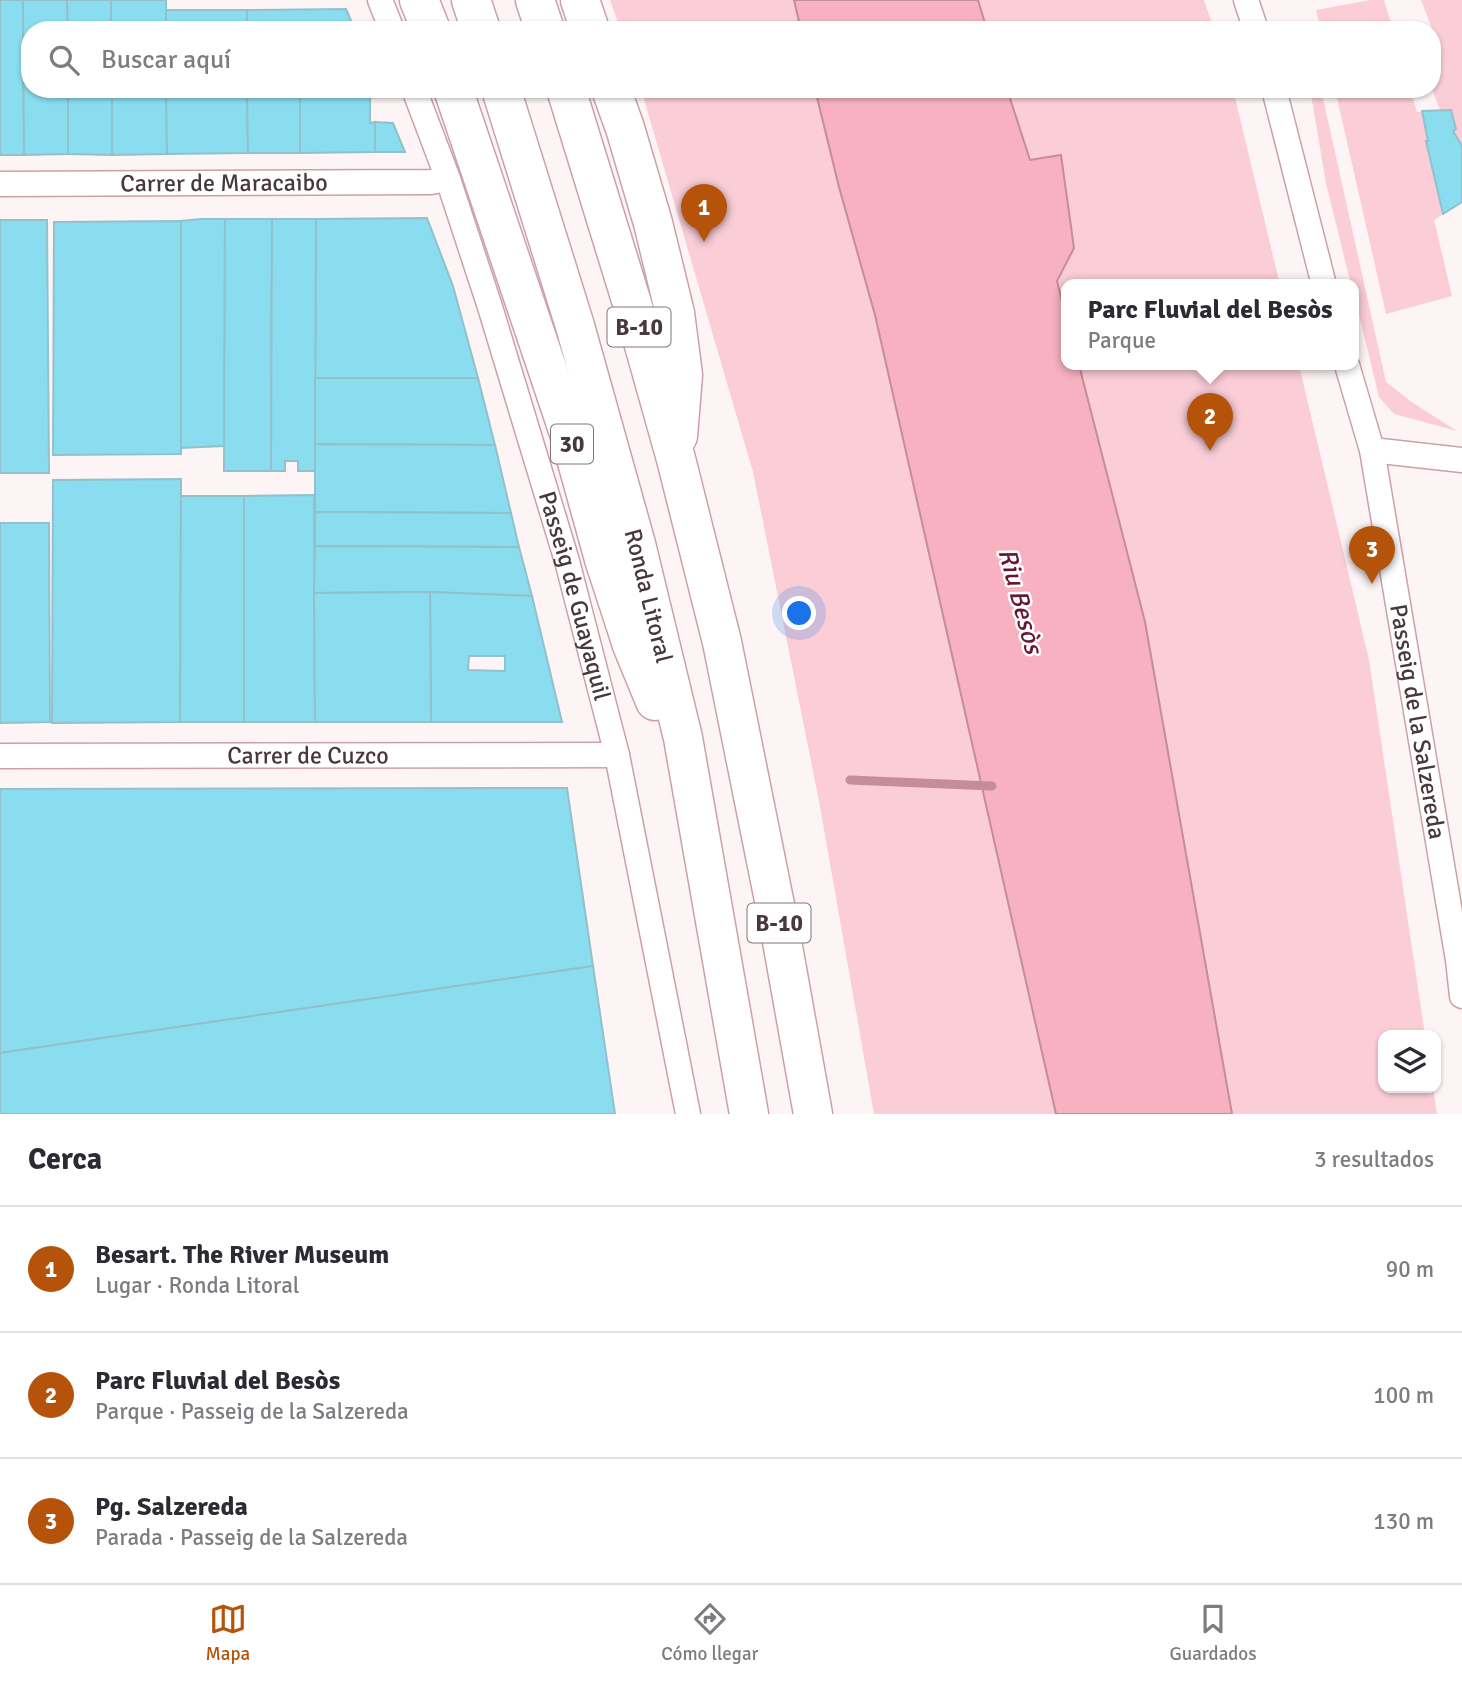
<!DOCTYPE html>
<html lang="es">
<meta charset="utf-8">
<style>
:root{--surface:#fff;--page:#f2f2f3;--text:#2b2b33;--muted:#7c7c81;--line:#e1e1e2;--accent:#b45309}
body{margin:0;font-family:Signika,sans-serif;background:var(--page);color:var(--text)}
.controls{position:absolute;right:21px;bottom:21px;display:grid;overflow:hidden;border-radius:14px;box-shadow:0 2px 5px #0004}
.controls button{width:63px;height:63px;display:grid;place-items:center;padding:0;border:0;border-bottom:2px solid var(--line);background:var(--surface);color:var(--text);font:35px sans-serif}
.you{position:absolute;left:800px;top:614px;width:24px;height:24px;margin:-18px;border:5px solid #fff;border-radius:50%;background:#1a73e8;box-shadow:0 0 0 10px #1a73e833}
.badge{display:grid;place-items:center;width:46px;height:46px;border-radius:50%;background:var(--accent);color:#fff;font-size:23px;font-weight:700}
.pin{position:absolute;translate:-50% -58px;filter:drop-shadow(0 2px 4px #0008)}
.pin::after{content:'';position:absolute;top:37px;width:24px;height:21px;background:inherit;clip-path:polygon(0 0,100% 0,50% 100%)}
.popup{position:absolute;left:1061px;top:279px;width:298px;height:91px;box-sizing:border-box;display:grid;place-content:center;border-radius:14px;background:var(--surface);filter:drop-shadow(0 2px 5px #0005);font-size:23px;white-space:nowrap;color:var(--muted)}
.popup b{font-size:26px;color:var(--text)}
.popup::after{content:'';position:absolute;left:50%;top:100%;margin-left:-14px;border:14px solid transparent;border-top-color:var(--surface)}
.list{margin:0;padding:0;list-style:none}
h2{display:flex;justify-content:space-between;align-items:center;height:91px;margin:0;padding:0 28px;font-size:30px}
h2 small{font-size:23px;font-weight:400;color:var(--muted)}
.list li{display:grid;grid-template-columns:46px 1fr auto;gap:21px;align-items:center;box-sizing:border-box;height:126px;padding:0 28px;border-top:2px solid var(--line)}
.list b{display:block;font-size:26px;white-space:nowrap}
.list p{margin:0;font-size:23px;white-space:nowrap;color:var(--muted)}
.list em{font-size:23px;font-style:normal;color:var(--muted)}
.icon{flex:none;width:38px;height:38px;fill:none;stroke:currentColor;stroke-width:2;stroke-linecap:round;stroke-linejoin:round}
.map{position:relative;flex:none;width:1462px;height:1114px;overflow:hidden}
.search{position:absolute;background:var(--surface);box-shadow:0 2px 5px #0004;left:21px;right:21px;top:21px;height:77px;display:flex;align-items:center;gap:18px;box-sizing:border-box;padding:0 24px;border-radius:28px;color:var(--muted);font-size:26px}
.sheet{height:469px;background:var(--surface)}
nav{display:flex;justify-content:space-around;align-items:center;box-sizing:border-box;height:98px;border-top:2px solid var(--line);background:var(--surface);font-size:19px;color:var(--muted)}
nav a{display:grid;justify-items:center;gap:4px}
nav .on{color:var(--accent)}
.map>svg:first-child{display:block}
.green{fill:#facdd7}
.water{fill:#f8b1c1;stroke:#c48d99;stroke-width:2}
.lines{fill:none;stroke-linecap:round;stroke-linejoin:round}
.stream{stroke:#c48d99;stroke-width:9}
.building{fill:#89ddef;stroke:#93c0cb;stroke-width:2;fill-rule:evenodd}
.street-casing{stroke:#caa1aa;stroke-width:27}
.highway-casing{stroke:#caa1aa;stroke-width:41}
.street{stroke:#fff;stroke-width:24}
.highway{stroke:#fff;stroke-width:38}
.labels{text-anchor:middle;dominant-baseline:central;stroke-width:5;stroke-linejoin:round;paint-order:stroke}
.shield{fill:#fff;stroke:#807476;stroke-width:2}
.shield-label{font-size:23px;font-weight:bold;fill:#49383b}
.street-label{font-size:24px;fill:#49383b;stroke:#fff}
.water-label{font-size:26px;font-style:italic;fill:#671633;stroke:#fff}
</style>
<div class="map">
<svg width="1462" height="1114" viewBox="0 0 1462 1114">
<rect width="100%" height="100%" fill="#fdf4f5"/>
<!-- green -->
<g class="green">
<path d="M610,0h184l7,30h-180z"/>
<path d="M978,0h226l10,30h-227z"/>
<path d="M1371,0h13l9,30h-72l-5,-20z"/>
<path d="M1421,0h41v202l-28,18 18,76 -66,18 -51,-225h75l7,23 23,-2 -8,-21v-54l2,-1z"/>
<path d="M641,89h174l24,98 36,128 181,799h-182l-55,-313 -66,-329z"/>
<path d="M1007,89h226l47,196h-214v32l-9,-36 17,-33 -13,-93 -31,5z"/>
<path d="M1310,89h11l65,293 27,21 44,28 -63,-17 -15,-17 -25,-103v-9h-3l-25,-102z"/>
<path d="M1079,365h220l70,295 56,375h-42v53h50l4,26h-205l-87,-492z"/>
</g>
<!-- water -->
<g class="water">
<path d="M794,0h184l9,30h-186z"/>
<path d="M815,89h192l23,71 31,-5 13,93 -17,33 9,36v48h13l66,257 87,492h-176l-181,-799 -36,-128z"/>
</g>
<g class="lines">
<!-- stream -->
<path class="stream" d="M850,780l142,6"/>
</g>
<!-- building -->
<g class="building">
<path d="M0,0h23l1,155h-24z"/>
<path d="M23,0h44l1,30h-38v59h38v65l-44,1z"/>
<path d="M67,0h44v30h-43z"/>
<rect x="111" y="0" width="55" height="30"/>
<path d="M346,9l9,21h-108v-20z"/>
<rect x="166" y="10" width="81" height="20"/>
<path d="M68,89h44v66l-44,-1z"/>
<path d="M112,89h54l1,65 -55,1z"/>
<path d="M166,89h81l1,64 -81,1z"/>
<path d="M247,89h53v64h-52z"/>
<path d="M300,89h70v34l5,-1v30l-75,1z"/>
<path d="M1451,110l5,19 -3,2 9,15v56l-19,12 -17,-73h2l-6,-30z"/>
<path d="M375,122l18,1 12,29h-30z"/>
<path d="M427,218l26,68 25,92h-163l1,-159z"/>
<path d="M201,219h24l-1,227 -43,2v-227z"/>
<path d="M225,219h47l-1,252h-47z"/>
<path d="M272,219h44l-1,252h-17v-10h-13v10h-14z"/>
<path d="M0,220h47l2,253h-49z"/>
<path d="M181,221v233l-128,1 1,-233z"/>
<path d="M315,378h163l17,67 -180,-1z"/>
<path d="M315,444l180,1 16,68 -196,-1z"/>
<path d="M181,479l-1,243 -128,1 1,-243z"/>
<path d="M314,495l1,227h-71v-226z"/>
<path d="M181,496h63v226h-64z"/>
<path d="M315,512l196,1 8,34 -204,-1z"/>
<path d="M0,523h49l1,199 -50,1z"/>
<path d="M315,546l204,1 13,49 -102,-4 -116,1z"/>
<path d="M430,592l102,4 30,126h-131zM469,656h36v15l-37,-1z"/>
<path d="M430,592l1,130h-116l-1,-129z"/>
<path d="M567,788l26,178 -593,87v-264z"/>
<path d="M593,966l22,148h-615v-61z"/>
</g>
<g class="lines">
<defs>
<g id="street">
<path d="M380,0l12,30"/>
<path d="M1246,0l10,30"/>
<path id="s1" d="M414,89l34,90 42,128 77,254 50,194 71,359"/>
<path d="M1274,89l50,196"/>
<path id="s2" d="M0,184l431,-2 17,-3"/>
<path id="s3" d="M1347,365l25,85 86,510 4,36"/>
<path d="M1372,450l90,10"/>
<path id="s4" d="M0,756l617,-1"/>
</g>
<g id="highway">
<path d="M419,0l12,30"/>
<path d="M471,0l10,30"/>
<path d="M535,0l10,30"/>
<path d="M580,0l10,30"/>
<path d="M453,89l116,344 35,126 28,86 23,56"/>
<path id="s5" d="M501,89l74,237 61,218 47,194 66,376"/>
<path d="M566,89l69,224 41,146 46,183 58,288 33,184"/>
<path d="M611,89l14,39 28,95 22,90 8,62 -5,61"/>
</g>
</defs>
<!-- street casing -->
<use href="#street" class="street-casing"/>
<!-- highway casing -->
<use href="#highway" class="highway-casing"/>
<!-- street -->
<use href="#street" class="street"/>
<!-- highway -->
<use href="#highway" class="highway"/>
</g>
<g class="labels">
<!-- shield labels -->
<g class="shield">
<rect x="607.5" y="307.5" width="63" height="39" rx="5"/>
<rect x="551" y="424.5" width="42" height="39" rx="5"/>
<rect x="747.5" y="903.5" width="63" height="39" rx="5"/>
</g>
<g class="shield-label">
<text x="639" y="327">B-10</text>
<text x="572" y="444">30</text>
<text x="779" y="923">B-10</text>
</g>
<!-- street labels -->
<g class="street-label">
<text stroke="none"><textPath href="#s2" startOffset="224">Carrer de Maracaibo</textPath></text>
<text stroke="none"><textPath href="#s1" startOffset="532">Passeig de Guayaquil</textPath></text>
<text stroke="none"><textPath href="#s5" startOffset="528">Ronda Litoral</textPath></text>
<text stroke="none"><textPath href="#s3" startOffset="364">Passeig de la Salzereda</textPath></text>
<text stroke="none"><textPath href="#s4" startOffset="308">Carrer de Cuzco</textPath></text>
</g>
<!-- water labels -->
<g class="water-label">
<text transform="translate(1020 601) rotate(75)">Riu Besòs</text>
</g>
</g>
</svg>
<div class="controls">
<button><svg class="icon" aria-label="layers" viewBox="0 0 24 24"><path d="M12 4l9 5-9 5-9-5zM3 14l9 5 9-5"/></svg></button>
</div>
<div class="you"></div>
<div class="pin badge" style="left:704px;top:242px">1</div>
<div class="pin badge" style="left:1210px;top:451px">2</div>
<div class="popup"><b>Parc Fluvial del Besòs</b>Parque</div>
<div class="pin badge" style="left:1372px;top:584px">3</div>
<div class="search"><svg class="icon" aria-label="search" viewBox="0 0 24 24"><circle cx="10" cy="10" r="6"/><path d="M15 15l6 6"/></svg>Buscar aquí</div>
</div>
<section class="sheet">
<h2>Cerca<small>3 resultados</small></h2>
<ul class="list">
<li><span class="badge">1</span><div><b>Besart. The River Museum</b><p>Lugar · Ronda Litoral</p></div><em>90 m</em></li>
<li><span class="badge">2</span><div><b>Parc Fluvial del Besòs</b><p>Parque · Passeig de la Salzereda</p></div><em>100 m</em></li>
<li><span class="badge">3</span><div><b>Pg. Salzereda</b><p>Parada · Passeig de la Salzereda</p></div><em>130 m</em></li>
</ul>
</section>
<nav>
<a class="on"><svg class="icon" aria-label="map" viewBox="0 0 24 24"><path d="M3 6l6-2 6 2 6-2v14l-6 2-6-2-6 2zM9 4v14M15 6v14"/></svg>Mapa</a>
<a><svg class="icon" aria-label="directions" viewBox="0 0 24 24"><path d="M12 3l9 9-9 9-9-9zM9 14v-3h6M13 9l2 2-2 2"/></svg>Cómo llegar</a>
<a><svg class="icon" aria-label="saved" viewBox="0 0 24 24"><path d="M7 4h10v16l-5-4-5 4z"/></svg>Guardados</a>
</nav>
